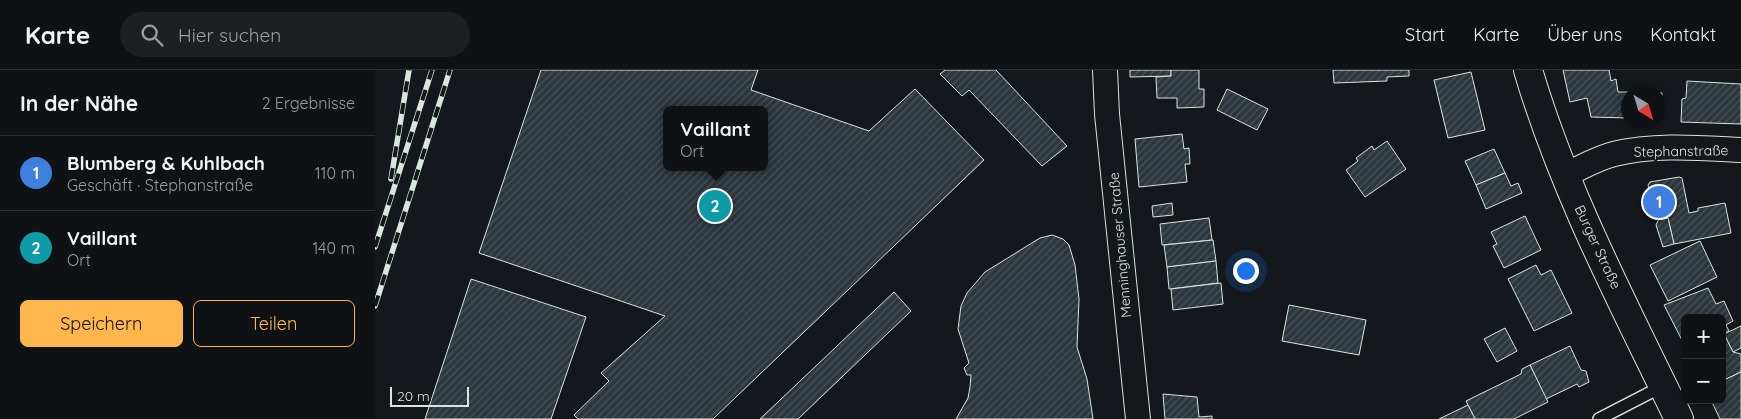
<!DOCTYPE html>
<html lang="de">
<meta charset="utf-8">
<style>
:root{--surface:#0f1215;--page:#1d2022;--text:#f1f3f6;--muted:#9b9ea0;--line:#2f3234;--accent:#ffb74d}
body{margin:0;font-family:Quicksand,sans-serif;background:var(--page);color:var(--text)}
.controls{position:absolute;right:15px;bottom:15px;display:grid;overflow:hidden;border-radius:8px;box-shadow:0 2px 8px #0003}
.controls button{width:45px;height:45px;display:grid;place-items:center;padding:0;border:0;border-bottom:1px solid var(--line);background:var(--surface);color:var(--text);font:25px sans-serif}
.compass{position:absolute;left:1246px;top:15px;width:45px;height:45px;border-radius:50%;background:var(--surface);box-shadow:0 2px 8px #0003;rotate:142deg}
.scale{position:absolute;left:15px;bottom:12px;width:79px;box-sizing:border-box;padding-left:5px;border:2px solid #d8e6dc;border-top:0;font-size:14px;line-height:18px;white-space:nowrap;color:#d8e6dc;-webkit-text-stroke:4px #14181c;paint-order:stroke}
.you{position:absolute;left:870px;top:200px;width:18px;height:18px;margin:-12px;border:4px solid #fff;border-radius:50%;background:#1a73e8;box-shadow:0 0 0 8px #1a73e833}
.badge{display:grid;place-items:center;width:32px;height:32px;border-radius:50%;background:var(--accent);color:#fff;font-size:16px;font-weight:700}
.pin{position:absolute;translate:-50% -50%;border:2px solid #fff;box-shadow:0 1px 5px #0006}
.popup{position:absolute;left:288px;top:36px;width:105px;height:65px;box-sizing:border-box;display:grid;place-content:center;border-radius:8px;background:var(--surface);filter:drop-shadow(0 1px 4px #0005);font-size:16px;white-space:nowrap;color:var(--muted)}
.popup b{font-size:19px;color:var(--text)}
.popup::after{content:'';position:absolute;left:50%;top:100%;margin-left:-10px;border:10px solid transparent;border-top-color:var(--surface)}
.list{margin:0;padding:0;list-style:none}
h2{display:flex;justify-content:space-between;align-items:center;height:65px;margin:0;padding:0 20px;font-size:21px}
h2 small{font-size:16px;font-weight:400;color:var(--muted)}
.list li{display:grid;grid-template-columns:32px 1fr auto;gap:15px;align-items:center;box-sizing:border-box;height:75px;padding:0 20px;border-top:1px solid var(--line)}
.list b{display:block;font-size:19px;white-space:nowrap}
.list p{margin:0;font-size:16px;white-space:nowrap;color:var(--muted)}
.list em{font-size:16px;font-style:normal;color:var(--muted)}
.actions{display:flex;gap:10px;padding:15px 20px}
.actions a{flex:1;padding:11px 0;border:1px solid var(--accent);border-radius:8px;text-align:center;font-size:18px;color:var(--accent)}
.actions .main{background:var(--accent);color:#111}
.icon{flex:none;width:28px;height:28px;fill:none;stroke:currentColor;stroke-width:2;stroke-linecap:round;stroke-linejoin:round}
.map{position:relative;flex:none;width:1366px;height:349px;overflow:hidden}
header{display:flex;align-items:center;gap:30px;box-sizing:border-box;height:70px;padding:0 25px;background:var(--surface);border-bottom:1px solid var(--line)}
header strong{font-size:24px}
nav{display:flex;gap:28px;margin-inline-start:auto;font-size:18px}
.search{width:350px;height:45px;background:var(--page);display:flex;align-items:center;gap:12px;box-sizing:border-box;padding:0 18px;border-radius:28px;color:var(--muted);font-size:19px}
main{display:flex}
aside{flex:1;background:var(--surface)}
.map>svg:first-child{display:block}
.building{fill:url(#building-hatch);stroke:#d8e6dc;fill-rule:evenodd}
.lines{fill:none;stroke-linecap:round;stroke-linejoin:round}
.lane-casing{stroke:#d8e6dc;stroke-width:14}
.street-casing{stroke:#d8e6dc;stroke-width:26}
.secondary-casing{stroke:#d8e6dc;stroke-width:30}
.lane{stroke:#14181c;stroke-width:11}
.street{stroke:#14181c;stroke-width:24}
.secondary{stroke:#14181c;stroke-width:28}
.rail-casing{stroke:#d8e6dc;stroke-width:5.5}
.rail{stroke:#14181c;stroke-width:4;stroke-dasharray:11;stroke-linecap:butt}
.labels{text-anchor:middle;dominant-baseline:central;stroke-width:4;stroke-linejoin:round;paint-order:stroke}
.street-label{font-size:14px;fill:#d8e6dc;stroke:#14181c}
</style>
<header>
<strong>Karte</strong>
<div class="search"><svg class="icon" aria-label="search" viewBox="0 0 24 24"><circle cx="10" cy="10" r="6"/><path d="M15 15l6 6"/></svg>Hier suchen</div>
<nav><a>Start</a><a>Karte</a><a>Über uns</a><a>Kontakt</a></nav>
</header>
<main>
<aside>
<h2>In der Nähe<small>2 Ergebnisse</small></h2>
<ul class="list">
<li><span class="badge" style="background:#3f7fe0">1</span><div><b>Blumberg &amp; Kuhlbach</b><p>Geschäft · Stephanstraße</p></div><em>110 m</em></li>
<li><span class="badge" style="background:#0f9aa8">2</span><div><b>Vaillant</b><p>Ort</p></div><em>140 m</em></li>
</ul>
<div class="actions"><a class="main">Speichern</a><a>Teilen</a></div>
</aside>
<div class="map">
<svg width="1366" height="349" viewBox="0 0 1366 349">
<defs>
<pattern id="building-hatch" width="6" height="6" patternUnits="userSpaceOnUse" patternTransform="scale(1.25)"><rect width="6" height="6" fill="#2c363c"/><path d="M-1 1l2-2M0 6l6-6M5 7l2-2" fill="none" stroke="#4a5358"/></pattern>
</defs>
<rect width="100%" height="100%" fill="#14181c"/>
<!-- building -->
<g class="building">
<path d="M166,0h217l-7,20 118,41 46,-42 69,71 -271,259h-135l-4,-4 35,-34 -8,-8 64,-57 -186,-63zM291,40h98v57h-98z"/>
<path d="M570,0h51l71,76 -25,20 -73,-76 -7,6 -22,-22z"/>
<path d="M755,0h41v6l-41,1z"/>
<path d="M796,0h28v19h5v18l-27,1v-10h-20l-1,-21 15,-1z"/>
<path d="M958,0h76v6l-22,1v4l-53,2z"/>
<path d="M1188,0h46l2,11 5,-2 2,13h39h-28v26l-38,-1 -4,-19 -17,4z"/>
<path d="M1096,2l14,58 -37,8 -14,-58z"/>
<path d="M1312,11l54,3v40l-60,-2 1,-23 4,-1z"/>
<path d="M852,19l41,20 -11,21 -40,-20z"/>
<path d="M1284,23h3l-2,26h-1z"/>
<path d="M807,64l2,15 5,-1 1,16h-5l2,18 -48,5 -4,-48z"/>
<path d="M1012,71l19,28 -41,28 -19,-27 12,-9 -2,-3 16,-12 2,4z"/>
<path d="M1119,79l11,24 -29,12 -11,-24z"/>
<path d="M1130,103l6,13 7,-3 4,10 -36,16 -10,-24z"/>
<path d="M1304,107l3,1 7,35 9,-2v-3l27,-5 6,30 -57,11 -6,-26 -9,1 -5,-3 -6,-31 2,-3z"/>
<path d="M797,133l1,12 -20,2 -1,-11z"/>
<path d="M1150,146l16,34 -37,18 -11,-22 4,-2 -6,-12z"/>
<path d="M834,148l3,22 -50,5 -2,-21z"/>
<path d="M1293,148l6,26 -11,3 -7,-22 3,-6z"/>
<path d="M677,165l11,4 6,6 6,20 4,34 -2,48 10,32 6,40h-137l12,-21 2,-11 1,-12h-4l-3,-7 5,-5 -11,-34 3,-23 6,-13 18,-21 55,-34z"/>
<path d="M838,170l3,21 -49,6 -3,-22z"/>
<path d="M1325,171l17,36 -49,24 -18,-36z"/>
<path d="M841,191l2,22 -49,6 -2,-22z"/>
<path d="M1161,195l5,10 10,-5 21,43 -38,18 -26,-52z"/>
<path d="M96,209l115,38 -35,102h-126z"/>
<path d="M846,213l2,21 -50,6 -2,-21z"/>
<path d="M1333,218l8,16 8,-3 9,20 -7,4 3,6 -7,4v-17h-37v28l-21,-41z"/>
<path d="M519,222l17,19 -113,108h-38z"/>
<path d="M914,235l77,15 -7,35 -77,-14z"/>
<path d="M1366,256v22l-8,4 -9,-18z"/>
<path d="M1130,258l12,23 -20,11 -13,-23z"/>
<path d="M1349,264l9,18 8,2v18l-19,9v-46z"/>
<path d="M1195,276l11,24 5,1 3,11 -10,5 -2,-3 -31,15 -16,-34z"/>
<path d="M1155,295l18,37 -34,17h-39l-9,-18 55,-27 1,-5z"/>
<path d="M1366,302v47h-21l-9,-19h11v-19z"/>
<path d="M788,324l34,3 2,20 13,-1v3h-47z"/>
<path d="M1093,335l7,14h-36z"/>
</g>
<g class="lines">
<defs>
<path id="lane" d="M1224,349l64,-33"/>
<g id="street">
<path d="M730,0l2,44 31,305"/>
<path d="M1190,105c16,-7 32,-17 49,-21 41,-10 86,-6 127,-4"/>
</g>
<path id="secondary" d="M1153,0c36,122 96,235 151,349"/>
</defs>
<!-- lane casing -->
<use href="#lane" class="lane-casing"/>
<!-- street casing -->
<use href="#street" class="street-casing"/>
<!-- secondary casing -->
<use href="#secondary" class="secondary-casing"/>
<!-- lane -->
<use href="#lane" class="lane"/>
<!-- street -->
<use href="#street" class="street"/>
<!-- secondary -->
<use href="#secondary" class="secondary"/>
<defs>
<g id="rail">
<path d="M16,109l18,-109"/>
<path d="M0,177l57,-177"/>
<path d="M0,236l75,-236"/>
</g>
</defs>
<!-- rail casing -->
<use href="#rail" class="rail-casing"/>
<!-- rail -->
<use href="#rail" class="rail"/>
</g>
<g class="labels">
<!-- street labels -->
<g class="street-label">
<text transform="translate(1306 81) rotate(-1)">Stephanstraße</text>
<text transform="translate(745 175) rotate(-95)">Menninghauser Straße</text>
<text transform="translate(1223 177) rotate(65)">Burger Straße</text>
</g>
</g>
</svg>
<div class="controls">
<button>+</button>
<button>−</button>
</div>
<svg class="compass" viewBox="-18 -18 36 36"><path d="M0-13l5 13h-10z" fill="#e53935"/><path d="M0 13l5-13h-10z" fill="#9b9ea0"/></svg>
<div class="scale">20 m</div>
<div class="you"></div>
<div class="pin badge" style="left:1284px;top:132px;background:#3f7fe0">1</div>
<div class="pin badge" style="left:340px;top:136px;background:#0f9aa8">2</div>
<div class="popup"><b>Vaillant</b>Ort</div>
</div>
</main>
